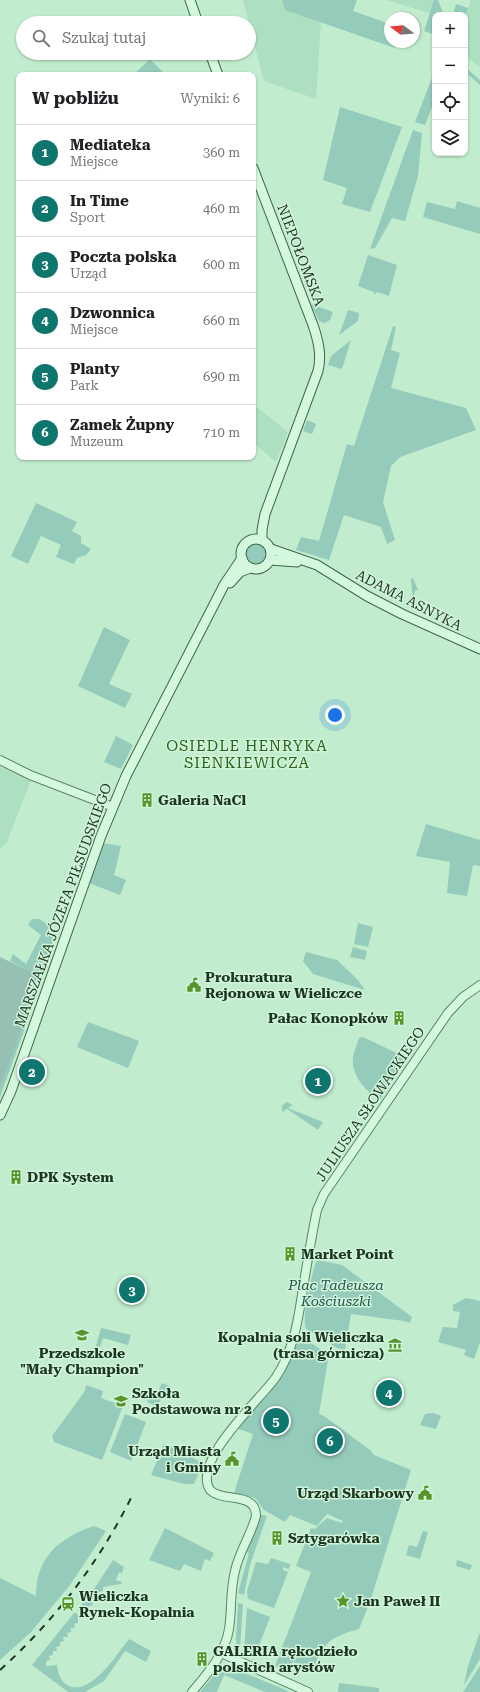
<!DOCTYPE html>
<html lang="pl">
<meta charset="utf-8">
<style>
:root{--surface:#fff;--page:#f6f6f6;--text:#202124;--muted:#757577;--line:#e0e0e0;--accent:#0f766e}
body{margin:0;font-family:"Roboto Serif",serif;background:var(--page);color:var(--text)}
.controls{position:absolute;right:12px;top:12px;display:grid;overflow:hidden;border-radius:8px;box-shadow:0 1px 3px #0004}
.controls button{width:36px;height:36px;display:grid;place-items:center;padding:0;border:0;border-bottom:1px solid var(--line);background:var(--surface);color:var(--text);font:20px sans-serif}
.compass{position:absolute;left:384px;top:12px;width:36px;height:36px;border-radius:50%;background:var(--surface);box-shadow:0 1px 3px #0004;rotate:286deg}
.you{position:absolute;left:335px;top:715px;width:14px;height:14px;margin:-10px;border:3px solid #fff;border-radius:50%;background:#1a73e8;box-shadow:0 0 0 6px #1a73e833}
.badge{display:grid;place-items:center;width:26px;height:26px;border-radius:50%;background:var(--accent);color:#fff;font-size:13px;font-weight:700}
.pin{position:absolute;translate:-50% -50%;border:2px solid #fff;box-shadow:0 1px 4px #0006}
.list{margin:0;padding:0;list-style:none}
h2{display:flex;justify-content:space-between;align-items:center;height:52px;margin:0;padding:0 16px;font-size:17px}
h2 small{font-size:13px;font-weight:400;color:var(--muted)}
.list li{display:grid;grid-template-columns:26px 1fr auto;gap:12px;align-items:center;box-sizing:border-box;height:56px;padding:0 16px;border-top:1px solid var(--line)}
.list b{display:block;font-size:15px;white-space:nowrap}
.list p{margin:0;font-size:13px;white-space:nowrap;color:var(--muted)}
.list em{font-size:13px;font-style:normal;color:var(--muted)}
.icon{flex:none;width:22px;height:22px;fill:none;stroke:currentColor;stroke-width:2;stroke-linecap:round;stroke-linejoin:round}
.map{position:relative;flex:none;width:480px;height:1692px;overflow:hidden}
.search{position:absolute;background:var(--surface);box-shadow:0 1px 3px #0004;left:16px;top:16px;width:240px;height:44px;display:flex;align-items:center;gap:10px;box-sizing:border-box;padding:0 14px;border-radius:22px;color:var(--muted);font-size:15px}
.panel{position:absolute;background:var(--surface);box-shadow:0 1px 3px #0004;left:16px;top:72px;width:240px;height:388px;border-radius:8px}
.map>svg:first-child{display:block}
.farmland{fill:#ace0c1}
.green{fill:#95cbbb}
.cemetery{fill:#95c0b3}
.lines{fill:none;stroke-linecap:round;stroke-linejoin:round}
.tertiary-casing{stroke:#59875e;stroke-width:10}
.secondary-casing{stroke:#3c6840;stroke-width:11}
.tertiary{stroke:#d4f8de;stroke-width:8}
.secondary{stroke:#d4f8de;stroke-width:9}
.rail{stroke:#1d361f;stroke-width:2;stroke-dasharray:7 7;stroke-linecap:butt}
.labels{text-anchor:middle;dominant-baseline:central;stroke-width:3;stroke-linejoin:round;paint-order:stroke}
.street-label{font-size:14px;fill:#1d361f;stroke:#d1f5db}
.poi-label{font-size:14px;font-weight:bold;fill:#1d361f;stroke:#d1f5db;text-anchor:start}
.park-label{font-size:14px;font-style:italic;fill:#24534b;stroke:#d1f5db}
.neighbourhood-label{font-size:15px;letter-spacing:1px;fill:#2c631d;stroke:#d1f5db}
</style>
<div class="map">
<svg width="480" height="1692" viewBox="0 0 480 1692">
<rect width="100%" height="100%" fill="#c1edce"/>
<!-- farmland -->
<g class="farmland">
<path d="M243,0h39l3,10 36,12 -5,77 -52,-18z"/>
<path d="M387,0h47l-3,14z"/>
<path d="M471,0h9v67l-15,-11v-38z"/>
<path d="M253,404l35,28 -12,30 -23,-19z"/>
<path d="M0,765l31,15 -24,62 -7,7z"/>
</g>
<!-- green -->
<g class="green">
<path d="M282,0h75l-4,11 37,13v18h7l-2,6 -110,-38z"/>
<path d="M434,0h4l5,13v2h-8v20l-11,-4z"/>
<path d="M456,4l12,4 -3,10v-3h-12z"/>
<path d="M150,59l13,13 -3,3h-27z"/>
<path d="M465,67l15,13v5l-15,-13z"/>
<path d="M435,70v29l-10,26 -10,-3z"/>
<path d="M340,107l62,20 -32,85 -28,-8 5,-16 -24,-8z"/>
<path d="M413,130l9,3 -4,43 -13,45 -13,-3 -17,30 -5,1z"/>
<path d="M457,201l23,7v26l-57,-17 4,-15 28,7z"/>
<path d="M368,255l29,10 -8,31 -12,-4 -3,3v-3l-16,-6z"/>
<path d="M311,304l22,8 -3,8 -5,3 -6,-2z"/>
<path d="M348,310l11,3 -1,8 -19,14z"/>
<path d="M393,326l3,1 -5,23 9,3 -9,35 75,20 10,22 -76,27 -9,9 -8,36 12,38 -8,4 -6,-17 -37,-12 -15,45 -33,-10 5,-13 18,4 28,-97 7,2z"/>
<path d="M351,340l-9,29 -14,-4 3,-9z"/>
<path d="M307,420l9,4 -4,10 -9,-3z"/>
<path d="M36,503l41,19 -5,9 9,5v7l10,6 -5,6 -9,3 -3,6 -18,-7 5,-12 -20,-9 -13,28 -17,-8z"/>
<circle cx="256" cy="554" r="10"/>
<path d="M413,578l5,12 -3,1 -2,11 -2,-23z"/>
<path d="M104,627l26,13 -21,44 23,10 -7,14 -47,-22z"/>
<path d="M116,736l17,9 -12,24 -17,-7z"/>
<path d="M426,824l54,16v26l-7,-1 -6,31 -20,-3 3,-31 -34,-6z"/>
<path d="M102,843l19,3 -7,29 12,5 -6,15 -31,-12z"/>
<path d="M32,919h8l17,13 -5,14 -3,2 -6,30 -43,119v-8l39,-113 -29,-15 3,-7 13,10 15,-29 -13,-10z"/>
<path d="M358,923l15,4 -5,20 -14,-3z"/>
<path d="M353,947l14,4 -2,9 -15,-3z"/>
<path d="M306,952l31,8 21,20 7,10 -52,-16 -10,-13z"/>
<path d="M88,1022l51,19 -11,27 -51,-21z"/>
<path d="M363,1037l42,20 -25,43c-13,-7 -29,-25 -27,-41 0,-6 4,-14 6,-21z"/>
<path d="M286,1102l7,3 -5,3 35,14 -5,8 -31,-21 -5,3v-6z"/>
<path d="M318,1260l24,5 70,52 -2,6 -6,-2 -53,-7 -6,36 -8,-2 -31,-19c-5,-8 6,-54 9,-65z"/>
<path d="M466,1298l14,3v41l-6,17 -10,-4 2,-5 -28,-8 5,-15 14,1 3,-16 -7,-1v-6z"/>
<path d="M101,1328l30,7 -3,10 -25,-7 -3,9 -4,-1z"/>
<path d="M302,1337l24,16 2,7 -9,54 5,2 46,34 4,5 37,15 -41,132 -11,27c-28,8 -35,12 -46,40l-20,-7 -4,10 -14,-6 36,-94 -15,-6 15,-38 4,1 12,-11 15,5 1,-2 -16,-7 -10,12 -27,-11 -5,7 -21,-12 -9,-12 -21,-5 19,-59 -17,-6 42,-46 20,-44z"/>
<path d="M162,1383l10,4 -16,19 -9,-4 3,-13 8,3z"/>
<path d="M86,1385l17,6 -2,7 22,8 -21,54 -48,-18 -2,-6 33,-45z"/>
<path d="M433,1413l8,3 -5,13 -16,-4 5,-11z"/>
<path d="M125,1414l21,8 -15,39 -21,-9z"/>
<path d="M164,1444l25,10v2l14,7 -9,21h-10l-33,-9z"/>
<path d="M258,1514l9,2 -17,49 -6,30 -6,-2 11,-40 -5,-2z"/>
<path d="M94,1526l12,5 -36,54 -39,47 -31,28v-82l36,18c0,-39 23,-58 58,-70z"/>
<path d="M165,1528l49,25 -4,8 -5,-2 -4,12 -17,-7 -4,7 -31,-11z"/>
<path d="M423,1531l5,1 -8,27 -14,-4 3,-10 8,2z"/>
<path d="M271,1558l19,6 -1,5 -6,-2v3l5,2 -14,36 -26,-9 -1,-8 9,-29 12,2z"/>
<path d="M113,1560l11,7 -2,6 -3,-1 -3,8 6,2 -1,2 -18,3v4l-4,1 1,4h-4v4l-4,1 1,4 -4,1v3l-4,1v4l-7,-5 12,-14z"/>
<path d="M457,1560l15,5 -2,5 -14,-4z"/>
<path d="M238,1603l5,1 -3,45 -3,1 -1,-11z"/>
<path d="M247,1608l23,9 -15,39 -11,-5z"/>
<path d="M75,1612l3,3v8l-4,1 1,4h-4v4l-4,1 1,4h-5l1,4 -4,1v4l-4,1 1,4h-4v4l-4,1 1,4 -4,1v5l11,-1c1,9 4,18 14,22 23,5 45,-32 58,-48l22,12 -5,11 -21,-11 -21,30 -19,11h-17l-36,-27z"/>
<path d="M480,1632v27l-16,26 4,-19z"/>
<path d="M228,1666l60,25 -1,1h-22l-41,-17 -7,17h-17l18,-22z"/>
<path d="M480,1666v26h-17z"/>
<path d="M339,1683l40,5v4h-41z"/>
</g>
<!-- cemetery -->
<path class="cemetery" d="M0,957l40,19 -40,113z"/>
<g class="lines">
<defs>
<g id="tertiary">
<path d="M0,760l30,15 83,32"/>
<path d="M221,1653l87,39"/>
<path d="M192,1692c16,-19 33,-38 37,-63 3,-19 1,-39 6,-58 4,-19 16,-36 21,-55 0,-25 -33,-13 -46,-26 -19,-29 51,-91 66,-113 19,-28 23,-63 28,-95 4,-24 8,-48 13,-72l7,-16 124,-181 15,-16 17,-12"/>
</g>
<g id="secondary">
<path d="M190,0l8,23"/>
<path d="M210,53l8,22"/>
<path d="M253,168l60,157c5,15 9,30 5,46l-53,143 -3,16v9"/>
<circle cx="256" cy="554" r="15"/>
<path d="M271,549l46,16 50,31 35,18 78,35"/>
<path d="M270,560l27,2"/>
<path d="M230,583l10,-11 10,-4"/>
<path d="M0,1115l11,-24 90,-255 25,-60 98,-191 18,-27"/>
</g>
</defs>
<!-- tertiary casing -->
<use href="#tertiary" class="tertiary-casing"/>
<!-- secondary casing -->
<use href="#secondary" class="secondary-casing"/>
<!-- tertiary -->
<use href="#tertiary" class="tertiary"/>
<!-- secondary -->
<use href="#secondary" class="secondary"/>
<!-- rail -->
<path class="rail" d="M0,1670c55,-50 98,-106 131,-172"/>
</g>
<!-- icons -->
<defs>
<symbol id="building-bare" viewBox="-9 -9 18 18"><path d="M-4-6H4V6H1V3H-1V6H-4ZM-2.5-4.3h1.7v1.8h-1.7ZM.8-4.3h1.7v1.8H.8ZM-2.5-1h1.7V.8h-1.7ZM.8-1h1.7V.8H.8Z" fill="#57952a" stroke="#d1f5db" stroke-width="2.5" paint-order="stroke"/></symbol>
<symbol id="civic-bare" viewBox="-9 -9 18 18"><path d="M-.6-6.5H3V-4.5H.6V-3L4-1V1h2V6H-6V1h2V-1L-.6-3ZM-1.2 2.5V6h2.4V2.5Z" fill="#57952a" stroke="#d1f5db" stroke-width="2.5" paint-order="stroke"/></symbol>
<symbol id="school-bare" viewBox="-9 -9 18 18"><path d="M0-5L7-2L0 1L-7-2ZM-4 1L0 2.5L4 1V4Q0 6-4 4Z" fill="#57952a" stroke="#d1f5db" stroke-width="2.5" paint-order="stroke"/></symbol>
<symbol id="museum-bare" viewBox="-9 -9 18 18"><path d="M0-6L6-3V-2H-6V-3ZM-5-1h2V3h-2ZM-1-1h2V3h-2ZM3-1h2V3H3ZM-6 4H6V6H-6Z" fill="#57952a" stroke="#d1f5db" stroke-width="2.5" paint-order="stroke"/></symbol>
<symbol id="sight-bare" viewBox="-9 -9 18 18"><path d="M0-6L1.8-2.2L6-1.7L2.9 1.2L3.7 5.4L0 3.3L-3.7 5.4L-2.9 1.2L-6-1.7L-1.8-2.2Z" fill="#57952a" stroke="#d1f5db" stroke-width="2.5" paint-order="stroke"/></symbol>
<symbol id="station-bare" viewBox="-9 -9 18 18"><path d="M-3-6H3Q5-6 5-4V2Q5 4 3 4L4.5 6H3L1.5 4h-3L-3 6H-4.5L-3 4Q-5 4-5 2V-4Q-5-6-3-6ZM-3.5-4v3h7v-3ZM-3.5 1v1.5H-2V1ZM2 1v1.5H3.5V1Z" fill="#57952a" stroke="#d1f5db" stroke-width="2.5" paint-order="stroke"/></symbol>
</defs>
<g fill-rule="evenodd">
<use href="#building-bare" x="137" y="790" width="20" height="20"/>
<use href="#civic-bare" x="184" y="975" width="20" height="20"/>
<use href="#building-bare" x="389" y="1008" width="20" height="20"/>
<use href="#building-bare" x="6" y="1167" width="20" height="20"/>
<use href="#building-bare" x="280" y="1244" width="20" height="20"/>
<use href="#school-bare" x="72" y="1325" width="20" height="20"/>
<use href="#museum-bare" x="385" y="1335" width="20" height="20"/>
<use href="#school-bare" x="111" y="1391" width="20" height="20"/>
<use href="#civic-bare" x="222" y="1449" width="20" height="20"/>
<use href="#civic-bare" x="415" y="1483" width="20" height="20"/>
<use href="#building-bare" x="267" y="1528" width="20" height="20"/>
<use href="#sight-bare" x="333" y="1591" width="20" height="20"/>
<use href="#station-bare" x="58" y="1594" width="20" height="20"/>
<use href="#building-bare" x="192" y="1649" width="20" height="20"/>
</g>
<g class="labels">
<!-- street labels -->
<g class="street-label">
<text transform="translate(301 255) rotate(69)">NIEPOŁOMSKA</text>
<text transform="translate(409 600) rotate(27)">ADAMA ASNYKA</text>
<text transform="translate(63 905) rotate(-70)">MARSZAŁKA JÓZEFA PIŁSUDSKIEGO</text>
<text transform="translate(370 1104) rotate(-56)">JULIUSZA SŁOWACKIEGO</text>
</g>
<!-- poi labels -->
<g class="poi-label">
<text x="158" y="800">Galeria NaCl</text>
<text x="205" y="977">Prokuratura<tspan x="205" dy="16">Rejonowa w Wieliczce</tspan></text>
<text x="388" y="1018" text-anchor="end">Pałac Konopków</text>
<text x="27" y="1177">DPK System</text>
<text x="301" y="1254">Market Point</text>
<text x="384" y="1337" text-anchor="end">Kopalnia soli Wieliczka<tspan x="384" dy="16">(trasa górnicza)</tspan></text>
<text x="82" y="1353" text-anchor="middle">Przedszkole<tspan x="82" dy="16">"Mały Champion"</tspan></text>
<text x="132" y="1393">Szkoła<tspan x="132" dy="16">Podstawowa nr 2</tspan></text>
<text x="221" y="1451" text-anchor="end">Urząd Miasta<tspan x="221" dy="16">i Gminy</tspan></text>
<text x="414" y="1493" text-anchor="end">Urząd Skarbowy</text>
<text x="288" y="1538">Sztygarówka</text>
<text x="79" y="1596">Wieliczka<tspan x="79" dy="16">Rynek-Kopalnia</tspan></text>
<text x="354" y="1601">Jan Paweł II</text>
<text x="213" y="1651">GALERIA rękodzieło<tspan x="213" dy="16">polskich arystów</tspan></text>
</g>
<!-- park labels -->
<g class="park-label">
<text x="336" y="1285">Plac Tadeusza<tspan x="336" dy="16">Kościuszki</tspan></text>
</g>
<!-- neighbourhood labels -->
<g class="neighbourhood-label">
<text x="247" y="746">OSIEDLE HENRYKA<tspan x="247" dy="17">SIENKIEWICZA</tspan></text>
</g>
</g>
</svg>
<div class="controls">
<button>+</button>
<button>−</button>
<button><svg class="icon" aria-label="locate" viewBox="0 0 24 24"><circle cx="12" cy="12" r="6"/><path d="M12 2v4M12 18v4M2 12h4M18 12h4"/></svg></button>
<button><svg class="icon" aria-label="layers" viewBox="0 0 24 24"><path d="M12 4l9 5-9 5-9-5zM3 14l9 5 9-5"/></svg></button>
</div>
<svg class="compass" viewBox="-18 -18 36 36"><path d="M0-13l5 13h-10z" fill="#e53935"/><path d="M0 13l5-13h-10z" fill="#757577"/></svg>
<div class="you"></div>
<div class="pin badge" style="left:318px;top:1081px">1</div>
<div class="pin badge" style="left:32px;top:1072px">2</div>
<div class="pin badge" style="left:132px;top:1290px">3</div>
<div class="pin badge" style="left:389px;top:1393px">4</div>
<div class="pin badge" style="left:276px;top:1421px">5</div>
<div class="pin badge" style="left:330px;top:1441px">6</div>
<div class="search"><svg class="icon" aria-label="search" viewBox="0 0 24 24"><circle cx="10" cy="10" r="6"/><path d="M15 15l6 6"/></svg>Szukaj tutaj</div>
<section class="panel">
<h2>W pobliżu<small>Wyniki: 6</small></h2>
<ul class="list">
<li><span class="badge">1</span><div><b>Mediateka</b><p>Miejsce</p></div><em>360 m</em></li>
<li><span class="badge">2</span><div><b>In Time</b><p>Sport</p></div><em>460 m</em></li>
<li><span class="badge">3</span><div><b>Poczta polska</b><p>Urząd</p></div><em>600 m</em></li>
<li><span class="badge">4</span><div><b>Dzwonnica</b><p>Miejsce</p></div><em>660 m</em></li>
<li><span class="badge">5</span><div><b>Planty</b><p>Park</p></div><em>690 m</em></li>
<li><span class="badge">6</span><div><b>Zamek Żupny</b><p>Muzeum</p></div><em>710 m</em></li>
</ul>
</section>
</div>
